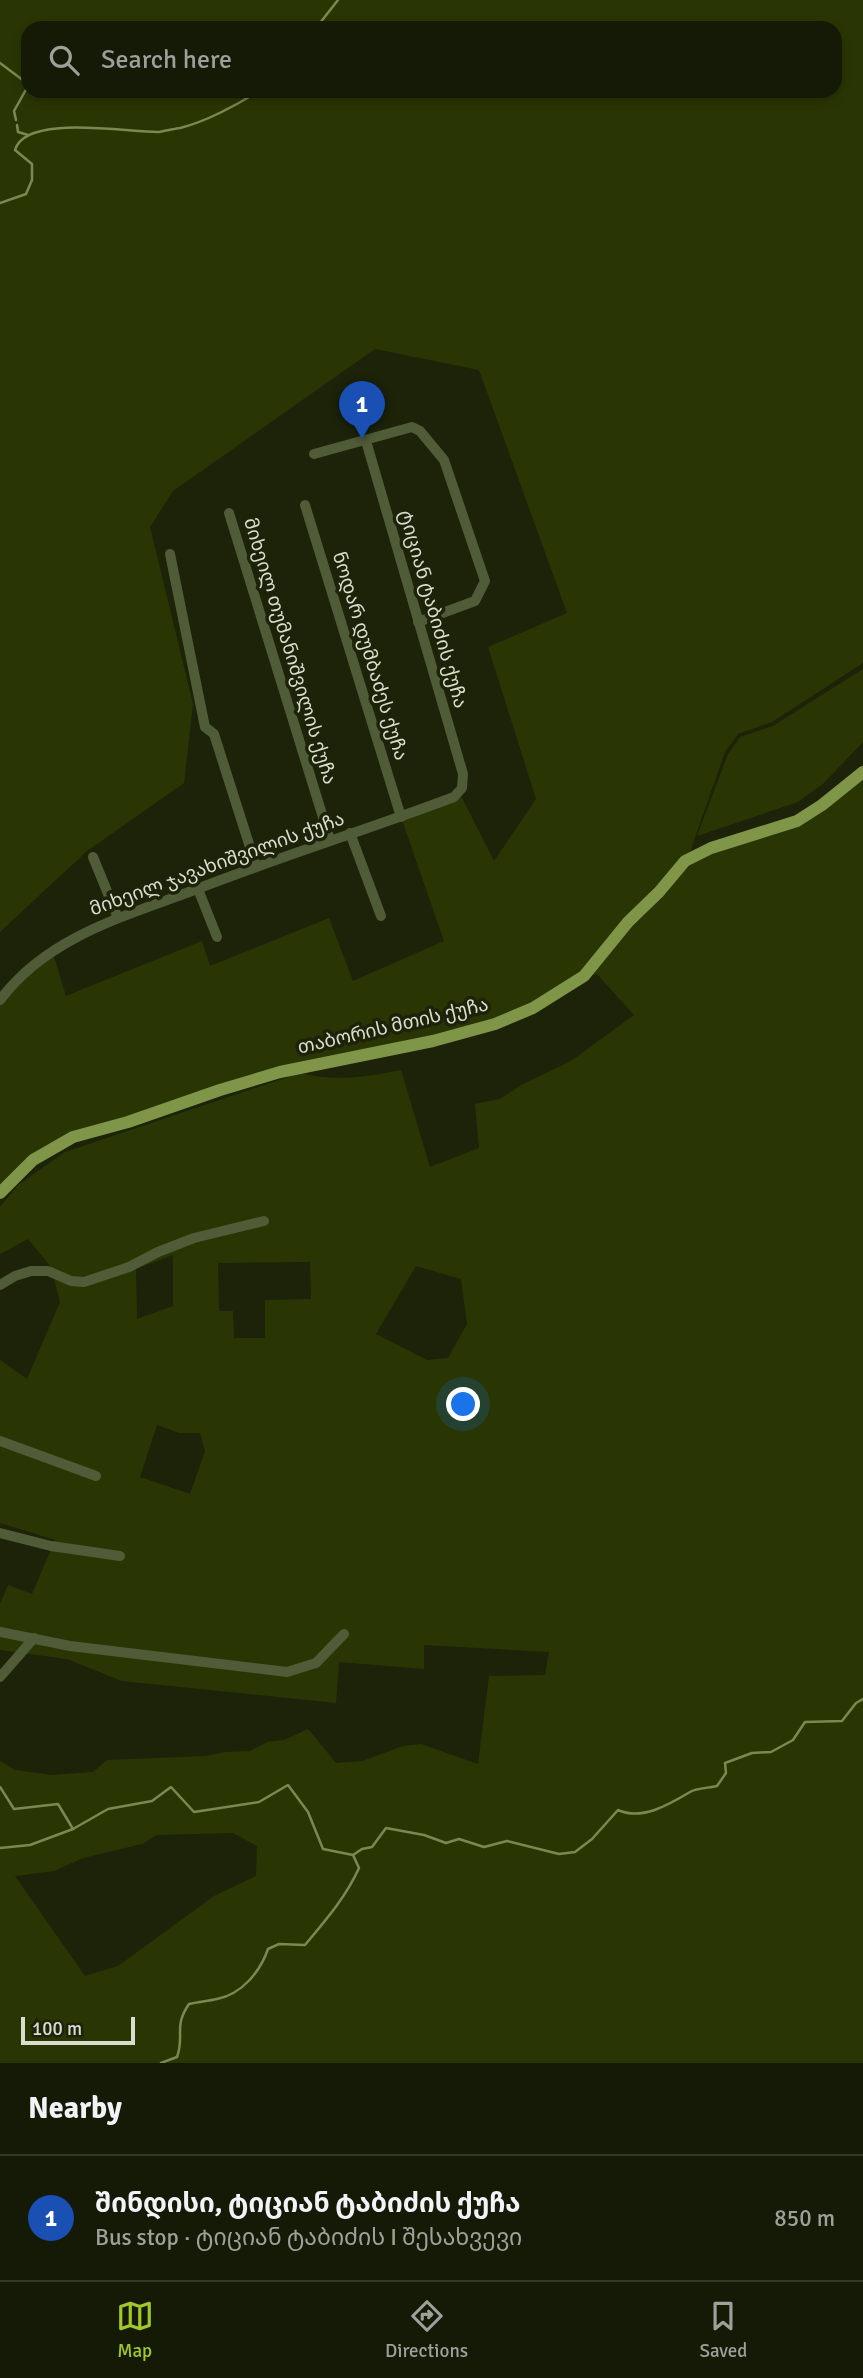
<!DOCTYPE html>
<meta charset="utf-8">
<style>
:root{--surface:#151a07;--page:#1e2311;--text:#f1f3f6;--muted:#9da19b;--line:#343828;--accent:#a2c928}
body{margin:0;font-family:Signika,"Noto Sans Georgian",sans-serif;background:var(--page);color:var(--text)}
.scale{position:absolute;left:21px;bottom:18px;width:114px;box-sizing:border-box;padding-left:7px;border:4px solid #d8dece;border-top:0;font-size:19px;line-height:24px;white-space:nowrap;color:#d8dece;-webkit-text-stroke:5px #1c2309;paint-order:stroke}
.you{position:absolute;left:464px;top:1405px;width:24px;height:24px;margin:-18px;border:5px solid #fff;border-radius:50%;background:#1a73e8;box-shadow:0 0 0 10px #1a73e833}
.badge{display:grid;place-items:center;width:46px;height:46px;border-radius:50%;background:var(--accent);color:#fff;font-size:23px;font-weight:700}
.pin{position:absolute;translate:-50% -58px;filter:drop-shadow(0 2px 4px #0008)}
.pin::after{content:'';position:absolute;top:37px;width:24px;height:21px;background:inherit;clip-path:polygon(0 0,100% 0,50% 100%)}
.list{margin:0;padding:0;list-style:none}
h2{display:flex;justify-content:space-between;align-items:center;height:91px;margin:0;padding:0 28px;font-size:30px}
h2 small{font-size:23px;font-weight:400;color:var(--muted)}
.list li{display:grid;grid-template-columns:46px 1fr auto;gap:21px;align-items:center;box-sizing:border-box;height:126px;padding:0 28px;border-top:2px solid var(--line)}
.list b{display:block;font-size:26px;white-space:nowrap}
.list p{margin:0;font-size:23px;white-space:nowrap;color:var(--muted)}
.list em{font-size:23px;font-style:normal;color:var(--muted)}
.icon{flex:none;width:38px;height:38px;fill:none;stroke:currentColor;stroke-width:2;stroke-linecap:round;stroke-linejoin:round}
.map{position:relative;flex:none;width:863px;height:2063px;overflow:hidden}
.search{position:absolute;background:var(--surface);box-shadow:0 4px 10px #0003;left:21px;right:21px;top:21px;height:77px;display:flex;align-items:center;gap:18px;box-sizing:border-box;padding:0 24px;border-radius:21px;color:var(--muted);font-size:26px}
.sheet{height:217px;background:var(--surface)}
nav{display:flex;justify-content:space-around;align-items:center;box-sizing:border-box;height:98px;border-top:2px solid var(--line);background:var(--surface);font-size:19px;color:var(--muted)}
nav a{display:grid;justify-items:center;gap:4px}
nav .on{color:var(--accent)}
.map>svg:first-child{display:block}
.green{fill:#293604;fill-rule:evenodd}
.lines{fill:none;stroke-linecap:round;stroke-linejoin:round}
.stream{stroke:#7a894f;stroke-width:2.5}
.minor{stroke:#505b37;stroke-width:10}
.major{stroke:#7f9648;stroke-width:12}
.labels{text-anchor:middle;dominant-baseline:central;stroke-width:7;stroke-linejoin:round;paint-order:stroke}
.street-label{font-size:19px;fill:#d8dece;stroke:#1c2309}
</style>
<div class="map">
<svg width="863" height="2063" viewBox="0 0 863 2063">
<rect width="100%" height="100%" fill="#1c2309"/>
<!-- green -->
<g class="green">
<path d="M0,0h863v663l-91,59 -34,12 -13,18 -35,100 104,-29 69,-51v1291h-863v-302l15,9 36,5 42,-3 14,-12 99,-4 19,-4 25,-1 17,-9 17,-2 24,-11 28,34 26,-2 41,-15 18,-2 57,20 11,-88 56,-1 4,-23 -125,-7v24l-85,-7 -3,41 -214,-22 -55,-22 -67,-9v-46l8,-19 24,9 23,-54 -55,-17v-163l27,19 33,-77 -9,-35 -23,-28 -28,15v-47l18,-22 47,-33 235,-79c35,9 66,4 101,-3l29,97 49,-19 -4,-44 25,-5 23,-15 48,-23 63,-46 -37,-41 -13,2 -89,48 -171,38 -251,75 -73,56v-193l52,-50 14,46 136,-55 8,25 119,-48 24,63 91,-40 -43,-124 53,-20 8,1 32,63 42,-62 -48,-152 79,-34 -88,-243 -104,-21 -202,142 -23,36 43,177 -9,79 -97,68 -87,81zM28,28h807v63h-807zM173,1255v51l-36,13 -1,-50zM310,1262l1,37 -46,1v38h-31l-1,-27h-14l-1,-48zM416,1266l45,13 6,45 -19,34 -21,2 -51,-26zM157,1425l22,8h21l5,18 -15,43 -50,-17zM233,1833l24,13 -1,30 -42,20 -96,70 -33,10 -70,-100 39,-5 29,-13 59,-14 15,-9z"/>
<path d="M863,669v73l-39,41 -26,19 -101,34 31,-82 12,-17 33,-11z"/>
</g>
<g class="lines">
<!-- stream -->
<g class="stream">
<path d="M316,28l22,-28"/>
<path d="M0,63l28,21"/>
<path d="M16,120l-2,-9 14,-25"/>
<path d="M17,125l1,7 10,3"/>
<path d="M0,203l26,-9 6,-14v-16l-17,-14c10,-37 115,-17 144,-18 6,-1 14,-3 21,-4 25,-6 57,-23 79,-37"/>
<path d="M0,1787l14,22 44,-5 15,25 35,-20 44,-8 19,-14 23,25 65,-10 29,-17 20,27 15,37 30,6"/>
<path d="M0,1848l30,-3 43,-16"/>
<path d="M353,1855l9,-6 10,-2 14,-19 38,7 22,8 13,-4 25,8 23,-6 52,13 16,-2 17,-13 26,-29c24,11 52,-6 72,-18 6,-4 19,-4 27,-6l9,-13 -1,-10 27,-10 19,-1 22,-12 12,-18 37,-1 14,-18 7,-4"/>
<path d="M161,2063l16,-6c8,-22 -4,-30 12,-53 9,-2 19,-3 28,-5 25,-5 43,-27 51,-50l11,-5 26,1c20,-24 41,-48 54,-77l-6,-13"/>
</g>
<!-- minor -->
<g class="minor">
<path d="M314,454l98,-27 8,4 24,29 41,121 -10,20 -57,21"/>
<path d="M305,505l96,312"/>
<path d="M229,513l101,327"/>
<path d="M170,554l35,173 9,7 42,132"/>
<path d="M350,833l31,83"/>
<path d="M93,857l25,61"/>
<path d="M198,889l19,48"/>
<path d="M0,1000c48,-64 126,-84 197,-111 85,-33 172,-60 257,-92l8,-9 1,-14 -97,-333"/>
<path d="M0,1285l15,-9 16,-5h17l23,10 13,1 45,-15 29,-15 36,-14 70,-17"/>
<path d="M0,1441l96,35"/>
<path d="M0,1533l51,13 69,10"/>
<path d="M0,1632l70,14 217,26 29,-9 28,-29"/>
<path d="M0,1677l34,-39"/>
</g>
<!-- major -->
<path class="major" d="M0,1193l33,-33 40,-23 55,-15 92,-32 60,-18 153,-31 62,-17 38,-16 51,-32 44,-54 31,-30 26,-31 26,-13 86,-27 25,-16 41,-33"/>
</g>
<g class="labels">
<!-- street labels -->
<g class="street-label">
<text transform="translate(433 609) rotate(74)">ტიციან ტაბიძის ქუჩა</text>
<text transform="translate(290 651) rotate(73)">მიხეილ თუმანიშვილის ქუჩა</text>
<text transform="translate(370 656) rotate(73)">ნოდარ დუმბაძეს ქუჩა</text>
<text transform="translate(217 864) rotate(-20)">მიხეილ ჯავახიშვილის ქუჩა</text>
<text transform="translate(393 1026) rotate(-13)">თაბორის მთის ქუჩა</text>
</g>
</g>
</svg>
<div class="scale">100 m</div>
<div class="you"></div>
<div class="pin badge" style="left:362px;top:439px;background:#1a4fb4">1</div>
<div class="search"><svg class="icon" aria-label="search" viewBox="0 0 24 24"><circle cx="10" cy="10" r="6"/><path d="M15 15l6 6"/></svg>Search here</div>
</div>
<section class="sheet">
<h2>Nearby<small></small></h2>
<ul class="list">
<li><span class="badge" style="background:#1a4fb4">1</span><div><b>შინდისი, ტიციან ტაბიძის ქუჩა</b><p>Bus stop · ტიციან ტაბიძის I შესახვევი</p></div><em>850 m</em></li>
</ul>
</section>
<nav>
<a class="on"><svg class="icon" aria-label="map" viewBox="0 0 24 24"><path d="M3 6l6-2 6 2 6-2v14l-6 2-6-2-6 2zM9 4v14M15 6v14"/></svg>Map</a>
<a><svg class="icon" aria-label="directions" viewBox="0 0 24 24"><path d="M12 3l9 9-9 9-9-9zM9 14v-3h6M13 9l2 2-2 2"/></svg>Directions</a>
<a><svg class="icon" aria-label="saved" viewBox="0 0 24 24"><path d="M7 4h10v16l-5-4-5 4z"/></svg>Saved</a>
</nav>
